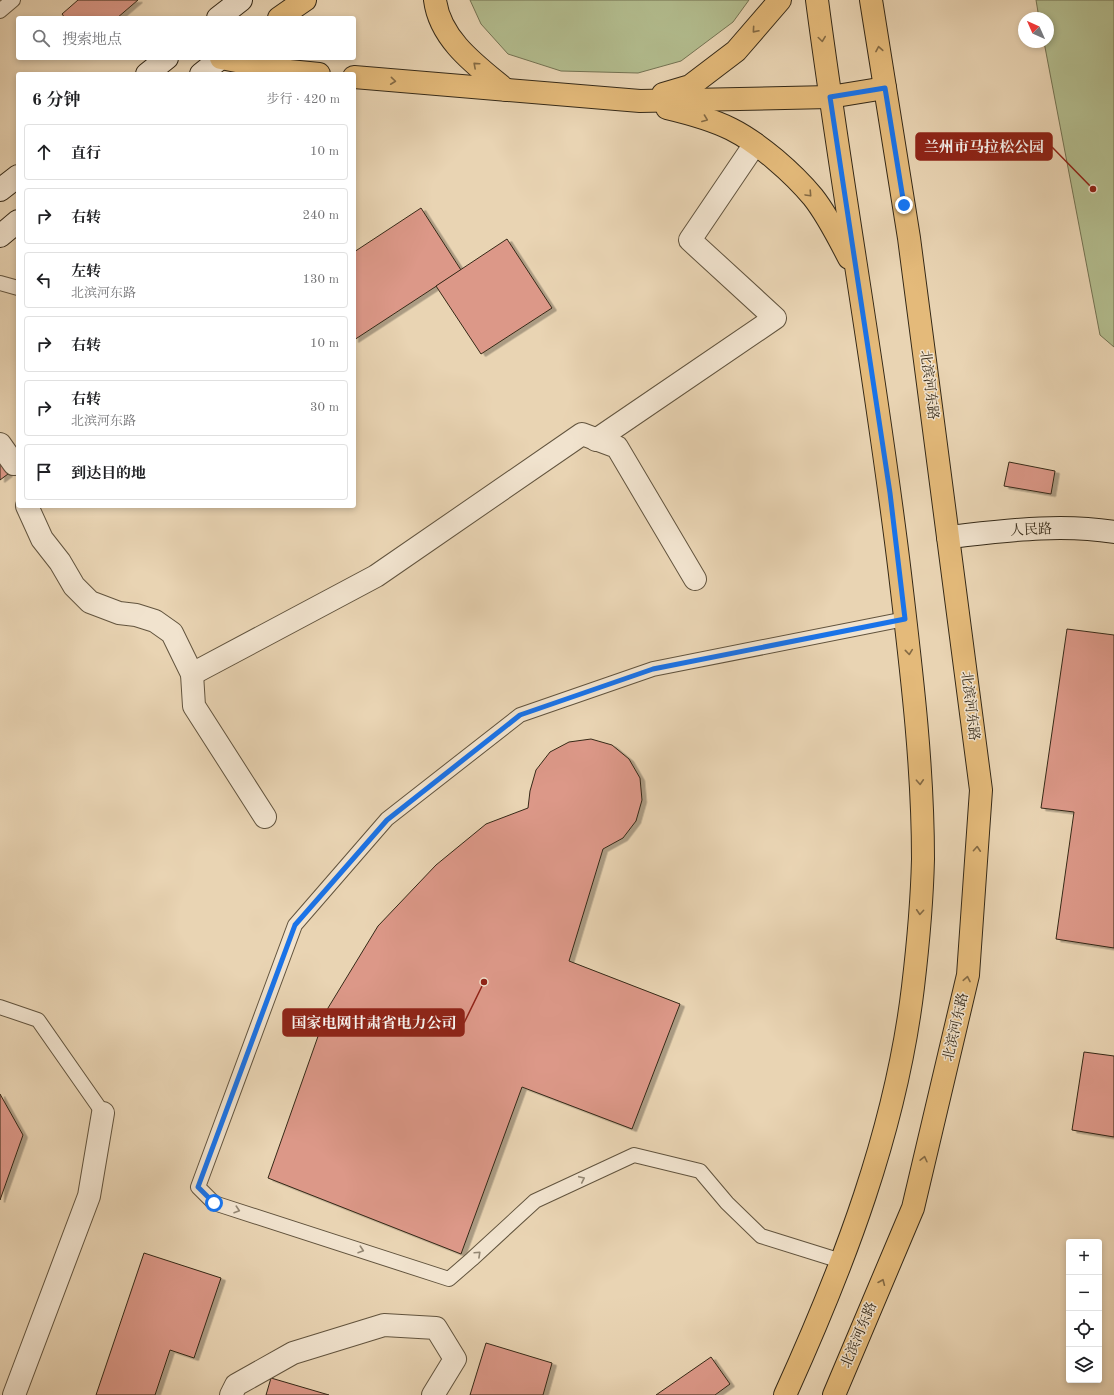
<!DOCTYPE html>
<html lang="zh">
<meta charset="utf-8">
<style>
:root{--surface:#fff;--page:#f6f6f6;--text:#202124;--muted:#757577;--line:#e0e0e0}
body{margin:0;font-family:"Old Standard TT","Noto Serif SC",serif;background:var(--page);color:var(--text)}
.controls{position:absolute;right:12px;bottom:12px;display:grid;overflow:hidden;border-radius:4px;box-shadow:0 2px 6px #0003}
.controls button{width:36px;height:36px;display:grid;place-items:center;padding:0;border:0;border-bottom:1px solid var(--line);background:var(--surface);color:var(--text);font:20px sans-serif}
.compass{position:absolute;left:1018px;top:12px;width:36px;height:36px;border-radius:50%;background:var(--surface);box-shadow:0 2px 6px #0003;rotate:315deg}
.stop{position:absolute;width:12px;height:12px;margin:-9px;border:3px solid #1a73e8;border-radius:50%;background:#fff}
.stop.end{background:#1a73e8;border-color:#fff;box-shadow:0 1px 4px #0008}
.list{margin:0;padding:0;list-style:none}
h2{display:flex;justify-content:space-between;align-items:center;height:52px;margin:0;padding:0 16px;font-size:17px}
h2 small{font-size:13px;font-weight:400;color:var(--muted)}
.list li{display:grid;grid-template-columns:26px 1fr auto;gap:12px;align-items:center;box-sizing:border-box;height:56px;margin:0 8px 8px;padding:0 8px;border:1px solid var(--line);border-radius:4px}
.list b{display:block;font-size:15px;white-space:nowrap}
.list p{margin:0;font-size:13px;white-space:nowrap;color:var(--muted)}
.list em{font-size:13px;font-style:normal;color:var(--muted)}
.icon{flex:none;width:22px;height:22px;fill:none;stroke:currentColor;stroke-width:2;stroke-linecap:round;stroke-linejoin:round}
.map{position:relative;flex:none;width:1114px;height:1395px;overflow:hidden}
.search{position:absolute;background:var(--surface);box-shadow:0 2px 6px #0003;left:16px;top:16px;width:340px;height:44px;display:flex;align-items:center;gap:10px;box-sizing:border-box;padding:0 14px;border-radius:4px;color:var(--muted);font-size:15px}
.panel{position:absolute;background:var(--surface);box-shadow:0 2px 6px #0003;left:16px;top:72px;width:340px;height:436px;border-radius:4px}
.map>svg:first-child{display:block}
.green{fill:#b3bd8f;stroke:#747353}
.building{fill:#dc9888;stroke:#352917;filter:url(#shadow)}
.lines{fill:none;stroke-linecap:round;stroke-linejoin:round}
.lane-casing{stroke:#62543e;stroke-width:16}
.street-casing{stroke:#62543e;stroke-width:24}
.secondary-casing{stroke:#352917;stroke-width:24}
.primary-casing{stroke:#352917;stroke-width:24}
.lane{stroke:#f1e3ce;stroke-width:14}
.street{stroke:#f1e3ce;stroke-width:22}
.secondary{stroke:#f1e3ce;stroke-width:22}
.primary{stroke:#e4ba7a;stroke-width:22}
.oneway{stroke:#846a44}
.oneway2{stroke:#938672}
.route{stroke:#1a73e8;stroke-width:5}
.labels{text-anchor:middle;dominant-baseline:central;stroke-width:3;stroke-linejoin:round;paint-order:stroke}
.street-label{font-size:14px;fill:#352917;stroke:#f1e3ce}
.leader{fill:none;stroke:#8f2418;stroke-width:1.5}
.callout-dot{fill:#8f2418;stroke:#f1e3ce;stroke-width:1.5}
.callout{fill:#8f2418;stroke:#8f2418;stroke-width:1.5}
.callout-label{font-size:15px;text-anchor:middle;font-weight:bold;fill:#fff}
</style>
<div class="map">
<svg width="1114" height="1395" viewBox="0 0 1114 1395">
<defs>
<filter id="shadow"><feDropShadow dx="4.5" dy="2.5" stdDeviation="0" flood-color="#0004"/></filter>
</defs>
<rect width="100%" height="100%" fill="#e9d4b3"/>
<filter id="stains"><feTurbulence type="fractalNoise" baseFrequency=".005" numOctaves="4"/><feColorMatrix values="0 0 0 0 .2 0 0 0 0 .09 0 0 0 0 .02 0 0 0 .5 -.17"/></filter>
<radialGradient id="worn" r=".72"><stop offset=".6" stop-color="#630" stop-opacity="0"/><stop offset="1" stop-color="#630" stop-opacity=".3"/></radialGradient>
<!-- green -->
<g class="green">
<path d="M470,0h279l-16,22 -52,39 -43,12 -77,-2 -53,-17 -27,-30z"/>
<path d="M1036,0h78v347l-14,-12 -56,-293h4v-24h-9z"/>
</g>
<!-- building -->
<g class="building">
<path d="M78,0h60l-21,18h-52l-3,-4z"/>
<path d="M421,208l40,62 -107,70v-88z"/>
<path d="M507,239l45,69 -71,46 -45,-68z"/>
<path d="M1009,462l46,9 -4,23 -47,-8z"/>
<path d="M0,463l8,11 -8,6z"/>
<path d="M1067,629l47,6v313l-58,-9 18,-127 -33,-4z"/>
<path d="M591,739l21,6 17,14 11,19 2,22 -6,21 -13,17 -20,11 -34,112 111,43 -48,125 -110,-42 -61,167 -193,-76 60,-170 50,-82 58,-61 50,-41 42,-16 2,-17 6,-21 14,-18 19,-10z"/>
<path d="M1084,1052l30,4v81l-42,-7z"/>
<path d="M0,1094l23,41 -23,65z"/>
<path d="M144,1253l77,25 -27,80 -24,-8 -15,45h-59z"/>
<path d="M486,1343l66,20 -9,32h-73z"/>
<path d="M711,1357l19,27 -15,11h-59z"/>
<path d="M271,1378l58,17h-63z"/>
</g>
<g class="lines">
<defs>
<g id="lane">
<path d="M0,11l13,-11"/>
<path d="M0,283l18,5"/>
<path d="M0,1007l38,13 65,93"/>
<path d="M841,1261l-80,-25 -34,-33 -27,-32 -66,-16 -99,46 -63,58 -23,20 -235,-76 -16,-16 97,-262 92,-106 133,-104 133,-46 252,-50"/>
</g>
<g id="street">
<path d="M596,440l179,-122 -85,-78 65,-96"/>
<path d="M0,444l14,20 4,-1"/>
<path d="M27,506l15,33 18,23 14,24 16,16 29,11 17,2 19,6 17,12 20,41 2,32 71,111"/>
<path d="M192,674l184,-98 206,-142 35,13 78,132"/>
<path d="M14,1395l75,-199 14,-83"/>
<path d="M231,1395l5,-10 57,-32 91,-28 52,3 19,31 -22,36"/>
</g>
<g id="secondary">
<path d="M218,18l23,-18"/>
<path d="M147,74l20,-16"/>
<path d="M201,74l20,-16"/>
<path d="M0,190l18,-14"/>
<path d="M0,236l18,-15"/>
<path d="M948,537c56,-6 111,-14 166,-5"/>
</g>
<g id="primary">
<path d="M435,0c5,40 42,66 71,90"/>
<path d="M279,18l26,-18"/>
<path d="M221,58l68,13 30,3"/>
<path d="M354,77l286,24 190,-4 55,-9"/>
<path d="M663,94l27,-8 46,-35 44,-51"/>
<path d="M667,108c21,5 44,11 64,21 28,14 62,44 82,68 15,19 25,40 36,61"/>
<path d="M785,1395c59,-130 111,-265 128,-408 5,-42 9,-86 10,-128 0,-96 -12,-191 -23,-285 -23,-192 -58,-383 -83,-574"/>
<path d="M834,1395l79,-187 55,-233 13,-185 -72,-552 -38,-238"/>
</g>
</defs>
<!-- lane casing -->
<use href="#lane" class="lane-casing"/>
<!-- street casing -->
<use href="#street" class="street-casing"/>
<!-- secondary casing -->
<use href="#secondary" class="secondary-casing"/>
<!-- primary casing -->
<use href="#primary" class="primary-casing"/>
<!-- lane -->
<use href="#lane" class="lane"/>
<!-- street -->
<use href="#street" class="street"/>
<!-- secondary -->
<use href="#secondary" class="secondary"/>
<!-- primary -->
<use href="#primary" class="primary"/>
</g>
<!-- one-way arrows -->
<defs><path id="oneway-chevron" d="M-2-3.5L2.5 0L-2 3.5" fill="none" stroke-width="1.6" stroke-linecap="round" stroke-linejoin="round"/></defs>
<g class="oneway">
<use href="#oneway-chevron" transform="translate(755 30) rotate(131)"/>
<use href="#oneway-chevron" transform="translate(822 39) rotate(82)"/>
<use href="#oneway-chevron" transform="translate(879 49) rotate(-100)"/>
<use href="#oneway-chevron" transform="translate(476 65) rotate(-138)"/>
<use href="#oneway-chevron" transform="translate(393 81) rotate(6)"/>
<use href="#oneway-chevron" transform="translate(705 119) rotate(21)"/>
<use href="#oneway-chevron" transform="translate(809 194) rotate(47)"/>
<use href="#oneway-chevron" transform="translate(909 652) rotate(84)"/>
<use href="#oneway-chevron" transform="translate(920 782) rotate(87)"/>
<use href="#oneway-chevron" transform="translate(977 849) rotate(-86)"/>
<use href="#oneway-chevron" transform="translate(920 912) rotate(94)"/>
<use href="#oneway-chevron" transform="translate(967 979) rotate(-79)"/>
<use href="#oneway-chevron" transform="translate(924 1159) rotate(-77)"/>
<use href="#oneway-chevron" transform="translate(882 1282) rotate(-67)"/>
</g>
<g class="oneway2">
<use href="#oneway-chevron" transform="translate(582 1179) rotate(-25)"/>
<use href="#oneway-chevron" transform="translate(237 1210) rotate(18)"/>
<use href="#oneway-chevron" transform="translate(361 1250) rotate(18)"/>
<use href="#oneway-chevron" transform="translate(478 1254) rotate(-43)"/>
</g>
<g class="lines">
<!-- route -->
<path class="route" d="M214,1203l-16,-16 97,-262 92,-105 133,-105 133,-46 252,-50 -15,-126 -60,-396 55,-9 19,117"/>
</g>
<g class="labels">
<!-- street labels -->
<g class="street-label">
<text transform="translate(929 385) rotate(83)">北滨河东路</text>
<text transform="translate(1031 530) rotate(-3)">人民路</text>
<text transform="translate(970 706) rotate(83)">北滨河东路</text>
<text transform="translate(956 1027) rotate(-77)">北滨河东路</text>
<text transform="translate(859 1335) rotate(-67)">北滨河东路</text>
</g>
</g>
<!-- callouts -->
<path class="leader" d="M1093 189L1052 147M484 982L464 1023"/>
<g class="callout-dot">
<circle cx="1093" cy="189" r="4"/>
<circle cx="484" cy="982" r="4"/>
</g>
<g class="callout">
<rect x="916" y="133" width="136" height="27" rx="4"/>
<rect x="283" y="1009" width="181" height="27" rx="4"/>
</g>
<g class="callout-label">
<text x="984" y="152">兰州市马拉松公园</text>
<text x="374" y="1028">国家电网甘肃省电力公司</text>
</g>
<rect width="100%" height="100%" filter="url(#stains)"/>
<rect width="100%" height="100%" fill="url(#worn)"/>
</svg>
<div class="controls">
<button>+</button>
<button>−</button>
<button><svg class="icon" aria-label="locate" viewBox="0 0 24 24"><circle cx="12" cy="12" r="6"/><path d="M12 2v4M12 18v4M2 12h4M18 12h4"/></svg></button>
<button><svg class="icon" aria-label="layers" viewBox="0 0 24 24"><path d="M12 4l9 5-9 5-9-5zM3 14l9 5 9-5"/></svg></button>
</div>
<svg class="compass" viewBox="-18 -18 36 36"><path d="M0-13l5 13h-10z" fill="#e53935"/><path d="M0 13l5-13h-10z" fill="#757577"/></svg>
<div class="stop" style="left:214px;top:1203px"></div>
<div class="stop end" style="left:904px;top:205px"></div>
<div class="search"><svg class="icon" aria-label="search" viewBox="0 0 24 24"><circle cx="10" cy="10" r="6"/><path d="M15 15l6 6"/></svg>搜索地点</div>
<section class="panel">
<h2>6 分钟<small>步行 · 420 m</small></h2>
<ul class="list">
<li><svg class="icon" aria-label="ahead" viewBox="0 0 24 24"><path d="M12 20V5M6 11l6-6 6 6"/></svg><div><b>直行</b></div><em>10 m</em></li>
<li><svg class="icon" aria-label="right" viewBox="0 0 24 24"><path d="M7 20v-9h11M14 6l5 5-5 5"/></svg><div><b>右转</b></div><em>240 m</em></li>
<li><svg class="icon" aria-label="left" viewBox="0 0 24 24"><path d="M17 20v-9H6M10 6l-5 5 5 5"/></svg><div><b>左转</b><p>北滨河东路</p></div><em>130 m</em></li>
<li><svg class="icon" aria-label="right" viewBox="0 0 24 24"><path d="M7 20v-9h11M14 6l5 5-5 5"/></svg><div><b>右转</b></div><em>10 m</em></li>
<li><svg class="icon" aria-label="right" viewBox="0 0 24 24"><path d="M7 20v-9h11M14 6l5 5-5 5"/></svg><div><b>右转</b><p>北滨河东路</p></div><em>30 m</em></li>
<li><svg class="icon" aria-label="arrive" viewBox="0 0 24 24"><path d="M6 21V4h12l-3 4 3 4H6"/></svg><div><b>到达目的地</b></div></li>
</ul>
</section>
</div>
